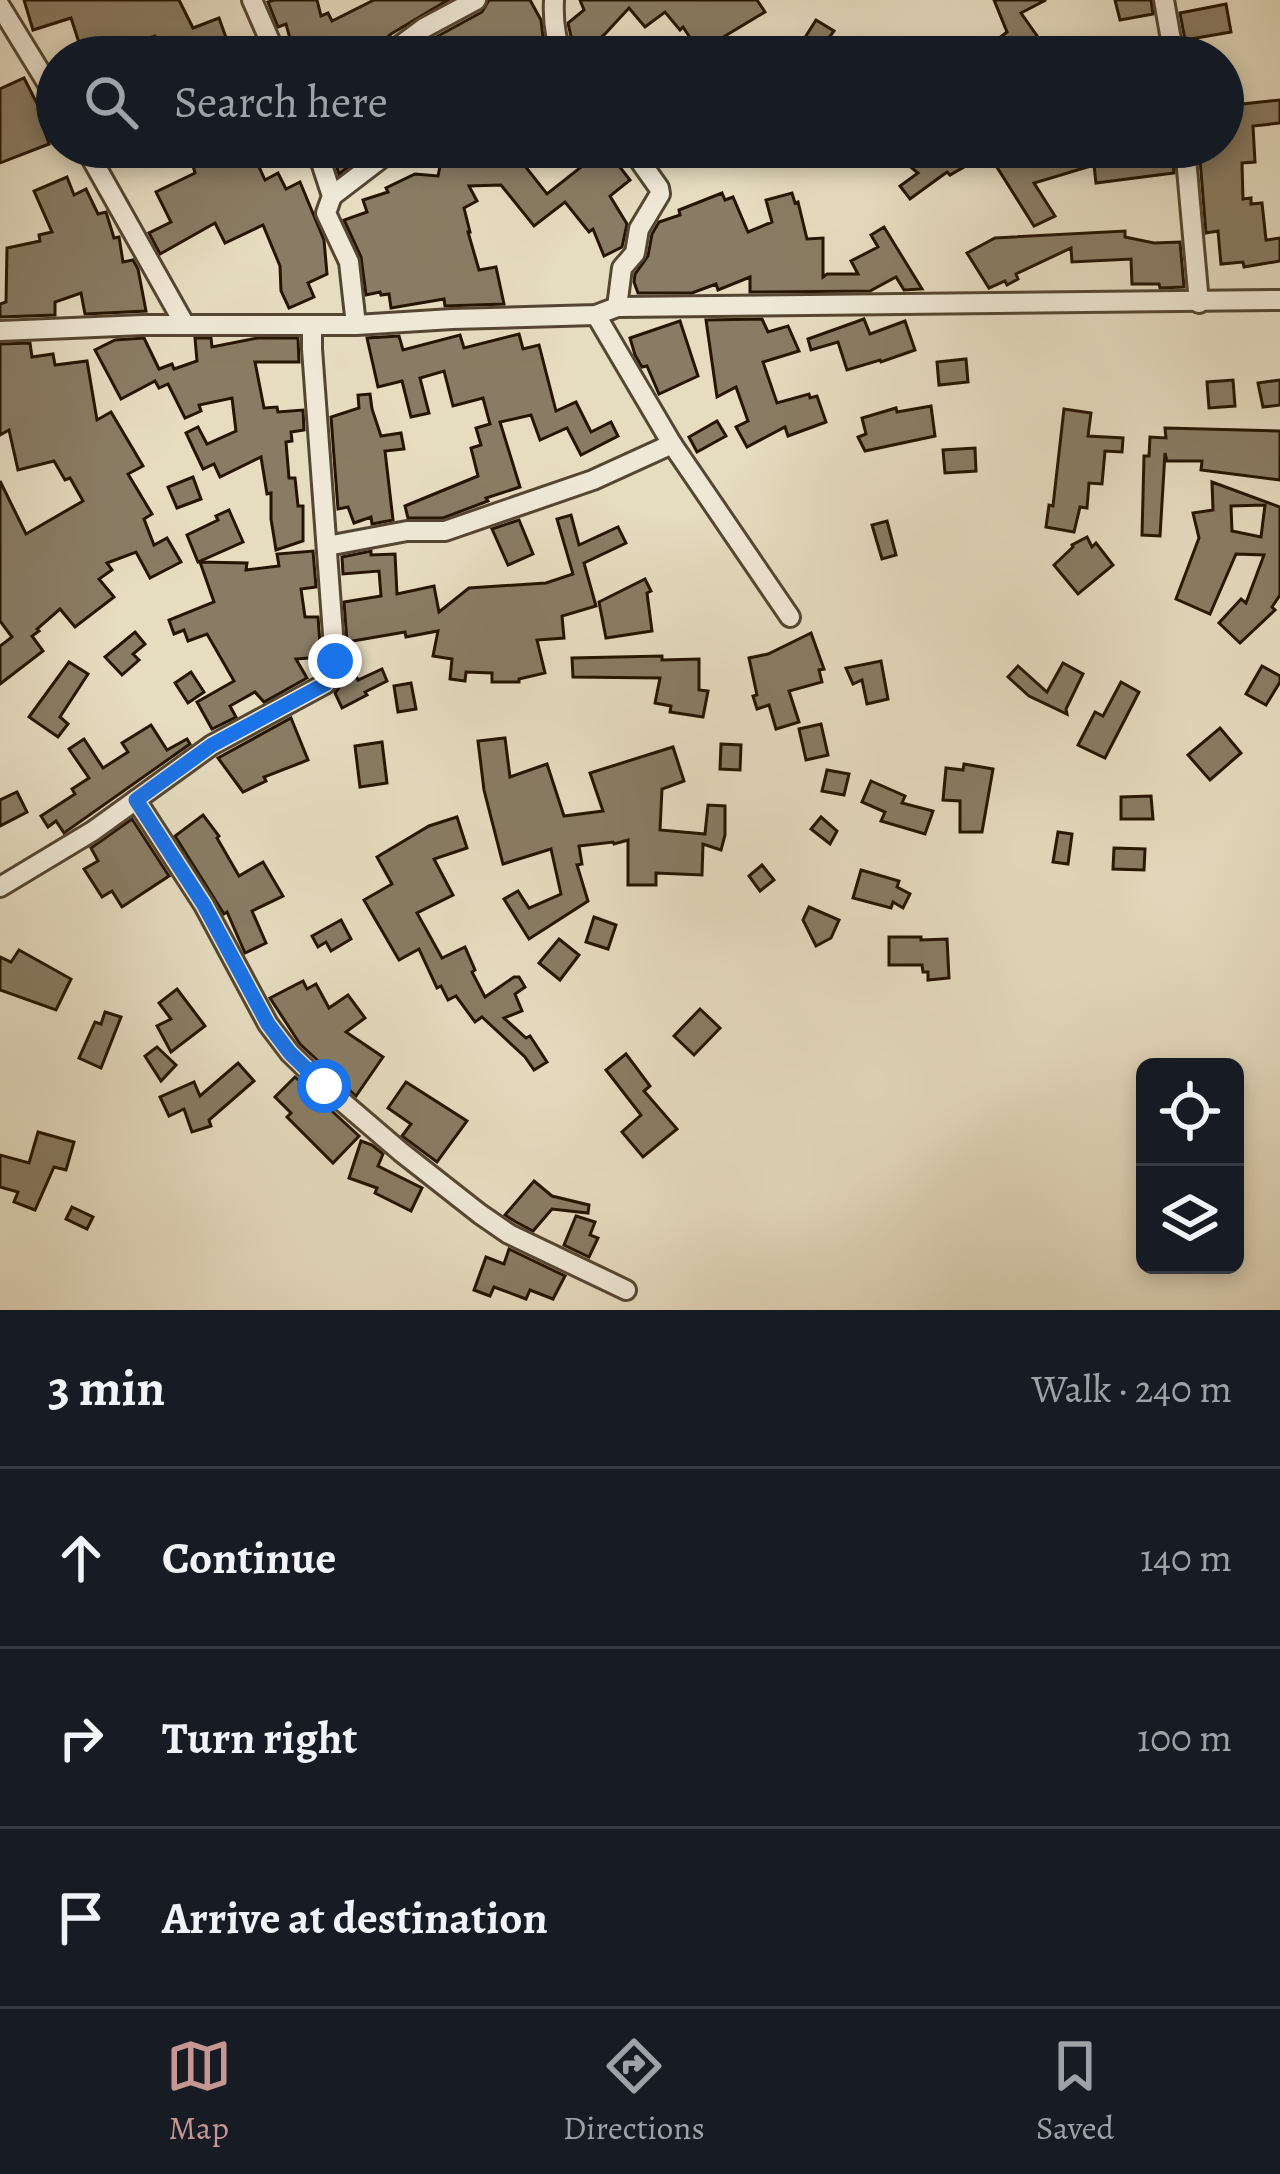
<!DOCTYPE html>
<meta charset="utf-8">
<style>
:root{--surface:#171b24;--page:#20242c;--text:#f1f3f6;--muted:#9ea1a6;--line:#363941;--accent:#c59692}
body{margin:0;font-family:Alegreya,serif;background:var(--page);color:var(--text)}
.controls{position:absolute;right:36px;bottom:36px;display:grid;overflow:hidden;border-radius:18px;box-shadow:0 6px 18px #0003}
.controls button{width:108px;height:108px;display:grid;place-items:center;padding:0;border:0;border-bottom:3px solid var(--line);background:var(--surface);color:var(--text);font:60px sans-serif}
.stop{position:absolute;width:36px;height:36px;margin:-27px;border:9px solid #1a73e8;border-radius:50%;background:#fff}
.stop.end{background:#1a73e8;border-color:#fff;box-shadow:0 3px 12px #0008}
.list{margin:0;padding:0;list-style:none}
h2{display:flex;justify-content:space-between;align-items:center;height:156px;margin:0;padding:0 48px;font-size:51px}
h2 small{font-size:39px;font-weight:400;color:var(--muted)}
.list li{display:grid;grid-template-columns:78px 1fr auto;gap:36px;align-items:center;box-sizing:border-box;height:180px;padding:0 48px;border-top:3px solid var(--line)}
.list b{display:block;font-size:45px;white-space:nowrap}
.list em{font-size:39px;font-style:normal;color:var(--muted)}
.icon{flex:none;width:66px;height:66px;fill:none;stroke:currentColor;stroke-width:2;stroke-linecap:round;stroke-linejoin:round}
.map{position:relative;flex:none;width:1280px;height:1310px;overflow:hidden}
.search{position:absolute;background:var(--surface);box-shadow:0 6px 18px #0003;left:36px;right:36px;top:36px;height:132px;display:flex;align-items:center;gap:30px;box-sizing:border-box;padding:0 42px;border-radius:66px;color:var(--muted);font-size:45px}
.sheet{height:696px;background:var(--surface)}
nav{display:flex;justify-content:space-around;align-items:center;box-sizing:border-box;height:168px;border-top:3px solid var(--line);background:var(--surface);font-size:33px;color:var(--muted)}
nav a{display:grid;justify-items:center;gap:6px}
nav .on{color:var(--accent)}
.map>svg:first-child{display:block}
.building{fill:#897c64;stroke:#251401;stroke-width:3;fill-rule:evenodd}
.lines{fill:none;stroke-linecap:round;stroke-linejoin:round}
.street-casing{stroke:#554631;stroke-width:24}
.street{stroke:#efe8d6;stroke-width:18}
.route{stroke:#1a73e8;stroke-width:15}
</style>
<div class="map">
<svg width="1280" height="1310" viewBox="0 0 1280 1310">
<rect width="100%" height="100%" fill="#e6dcc0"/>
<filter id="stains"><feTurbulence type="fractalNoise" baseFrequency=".00167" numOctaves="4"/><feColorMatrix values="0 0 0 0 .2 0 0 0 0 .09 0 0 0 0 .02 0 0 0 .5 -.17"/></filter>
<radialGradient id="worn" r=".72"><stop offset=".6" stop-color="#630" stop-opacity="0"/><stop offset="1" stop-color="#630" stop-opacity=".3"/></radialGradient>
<!-- building -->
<g class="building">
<path d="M24,0h155l14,28 26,-10 10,28 19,-7 7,18h-90l-10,-21 -50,16 -1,-4 -21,7 -12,-37 -38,12z"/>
<path d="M274,0h43l4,16 7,-3 4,8 42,-21h74l-57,34 -15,13 -4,10h-77l-9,-33 -8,3 -10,-25z"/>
<path d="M489,0h41l11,20 2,17 -15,9 -5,11h-87l-9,-15 55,-30z"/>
<path d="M580,0h177l8,12 -40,24 21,21h-32l-7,-7 -6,4 -18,-27 -3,3 -15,-18 -20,15 -16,-19 -24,26 -24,21 -8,-10 -5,-22 16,-13z"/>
<path d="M994,0h52l-25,13 31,44h-48l-10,-15 13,-10z"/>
<path d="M1115,0h36l2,14 -33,6z"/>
<path d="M1226,4l5,28 -46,8 -5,-27z"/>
<path d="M816,20l18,11 -19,26 -16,-10z"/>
<path d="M24,78l26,51 -5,3 4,12 -49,19v-74z"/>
<path d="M1223,98h19v6l38,-4v23l-27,3 2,36 -13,1 1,36 8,-1v6l11,-1 4,37 14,-2v23l-36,6 -1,-5 -22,2 -3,-33 -12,2 -7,-86h24z"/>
<path d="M188,147h62l15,33 13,-7 8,16 14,-7 24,58 3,34 -19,9 6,14 -25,11 -8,-17 -1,-25 -17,-41 -38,18 -10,-20 -55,31 -11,-21 22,-11 -15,-30 39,-19z"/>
<path d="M330,147h44l-35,27z"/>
<path d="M444,147h66l37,47 58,-46 25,32 -20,16 17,28 -5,23 -18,9 -11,-27 -4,3 -24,-30 -31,24 -33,-41 -32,1 8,15 -13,7 6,24h-2l11,38 17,-3 8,37 -59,2 -1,-7 -53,9 -2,-14 -8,1 -1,-3 -14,3 -5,-38 -17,-37 23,-8 -4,-12 25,-8 -2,-4 29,-14 23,2z"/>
<path d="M886,147h286l2,26 -78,10 -2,-18 -60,18 21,33 -21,10 -46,-73 -38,22 -3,-3 -37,27 -10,-13 18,-13z"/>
<path d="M67,177l7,18 12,-6 12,25 8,-2 8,26 5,-1 4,25 10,-2 5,9 8,42 -61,3 -4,-21 -26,9v13l-55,2v-13l6,-2 1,-54 33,-7 -1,-6 13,-3 -18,-41z"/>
<path d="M722,193l3,7 8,-3 15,35 24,-10 -6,-22 26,-7 3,10 3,-1 9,37 16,-1v39l4,-3h31l-7,-13 27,-14 -7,-12 13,-8 38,62 -18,1 -8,-13 -26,14 -120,1v-15l-32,13 -2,-6 -24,9h-54l-4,-11 1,-8 13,-18 4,-22 7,-12 21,-7 -1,-5z"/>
<path d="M1125,231v6l29,6 26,-1 4,45 -24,1 -1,-4h-27l-1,-25 -59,3 -1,-14 -55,26 2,5 -11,6 -2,-4 -16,7 -22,-35 28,-15z"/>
<path d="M762,319l6,13 20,-6 11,25 -36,11 14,41 32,-9 1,4 7,-2 9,26 -38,14 -3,-9 -38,20 -11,-20 12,-6 -12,-34 -19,10 -11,-77z"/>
<path d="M864,319l6,15 35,-13 10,29 -34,12 -1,-2 -33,10 -9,-28 -27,8 -3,-11z"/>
<path d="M680,321l18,55 -39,18 -12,-28 -5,1 -7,-12 -5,-17z"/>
<path d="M519,334l4,15 16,-4 17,66 20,-9 15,30 20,-10 7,14 -37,19 -14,-27 -27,12 -9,-25 -31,7 20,65 -34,11 2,3 -45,17h-35l-3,-12 73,-30 -7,-28 10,-3 -5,-17 14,-4 -7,-26 -30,8 -9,-35 -24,7 9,35 -18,4 -9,-36 -24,6 -11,-49 32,-2 4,14 57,-15 4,13z"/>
<path d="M144,338l15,31 13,-5 2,5 23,-8 -2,-23h16l1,9 45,-9h41l1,24h-44l9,46 13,-1 1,5 25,-2 1,20 -13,2 1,9 -6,1 3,36h6l3,28h5v35l-27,9 -5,-31v-26l-4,1 -6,-37 -41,20 -6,-13 -11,5 -17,-36 12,-6 9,17 29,-13 -4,-33 -33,7 2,6 -16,7 -17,-34 -9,4 -4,-7 -34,18 -26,-49 20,-10z"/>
<path d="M30,343l2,14 21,-3 2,11 32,-4 10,59 14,-8 32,54 -15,8 24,40 -8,5 10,26 13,-7 14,24 -31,16 -14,-26 -29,11 5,7 -13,9 15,18 -39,30 -15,-18 -23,20 2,2 -7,5 11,15 -43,33v-38l12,-9 -12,-16v-140l26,53 57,-33 -13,-23 -5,2 -11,-19 -36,9 -9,-40 -9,5v-91z"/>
<path d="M966,359l2,23 -29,3 -2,-23z"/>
<path d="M1233,380l2,26 -26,2 -2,-26z"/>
<path d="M1280,380v25l-17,2 -5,-24z"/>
<path d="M370,394l2,15 9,27 20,-3 3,16 -19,2 8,69 -21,4 -1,-7 -17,6 -6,-16 -10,2 -7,-92 28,-9 -1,-13z"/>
<path d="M931,406l4,30 -70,15 -7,-14 8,-3 -4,-16 34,-10 1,4z"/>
<path d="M1064,409l27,4 -3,23 35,2 -1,14 -17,-1 -3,33 -13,-1 -2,25 -7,-1 -6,25 -28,-5 3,-22 4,1z"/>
<path d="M717,421l9,15 -29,16 -8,-15z"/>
<path d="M1165,428l115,3v49l-79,-10 1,-9h-35l-2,-8 -5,83 -18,-1 2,-79h5l1,-19 16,1z"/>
<path d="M975,448l1,23 -31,2 -2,-23z"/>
<path d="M193,477l8,22 -24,9 -9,-21z"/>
<path d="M1212,482l68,25v88l-8,12 3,3 -35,33 -21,-20 22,-24 5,4 18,-48 -28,-1 -26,60 -34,-15 23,-61 -6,-25 20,-3zM1265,505l-4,32 -29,-6 -1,-25z"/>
<path d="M229,510l14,32 -45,20 -11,-27 31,-15 -2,-4z"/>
<path d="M571,515l8,30 39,-18 8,16 -42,20 12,43 -34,10 2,22 -27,2 8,33 -26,6v3h-27v-9l-26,-1 -1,9 -15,-2 2,-20 -19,-3 5,-25 -32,6 -1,-5 -58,10 -3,-40 37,-6 -2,-25 -36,3 -1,-17 29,-6v4l24,-1 2,40 37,-8 5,26 30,-24 77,-5 27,-9 -16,-55z"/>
<path d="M519,520l14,34 -25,11 -16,-36z"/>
<path d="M887,521l9,34 -14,4 -10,-34z"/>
<path d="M1087,537l5,10 4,-4 17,22 -35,29 -24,-29 19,-18 -1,-2z"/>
<path d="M313,551l3,36 -15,2 4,28h13l3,40 -25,2 11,19 -43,24 -9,-10 -25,14 6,11 -24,12 -15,-27 37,-21 -27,-47 -19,7 -4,-11 -10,4 -5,-14 45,-18 -14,-40 47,1 -1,7 33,-4 -2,-12z"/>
<path d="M645,579l6,12 -4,2 5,38 -46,7 -7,-36z"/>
<path d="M135,632l10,12 -12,10 6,6 -17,15 -17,-18z"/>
<path d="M811,633l13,36 -5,1 3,12 -33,9 10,31 -23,7 -7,-24 -12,4 -4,-13 4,-1 -8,-37 19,-4z"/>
<path d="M662,656v4l37,-1v31l9,1 -5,26 -33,-5 1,-6 -16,-3 5,-25 -87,-1 -1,-19z"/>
<path d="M881,661l7,38 -21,5 -5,-24 -9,4 -7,-16z"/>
<path d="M69,662l19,12 -28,43 8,7 -10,13 -29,-20z"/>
<path d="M1063,663l20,11 -17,35 1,5 -38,-18 -21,-19 10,-11 29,26z"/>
<path d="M1262,666l18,10v6l-14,23 -20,-11z"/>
<path d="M382,669l5,12 -22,11 2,3 -25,13 -7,-15 10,-13 10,-6 3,6z"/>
<path d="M191,672l13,20 -16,11 -13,-20z"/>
<path d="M1121,682l18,10 -34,66 -27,-13 17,-33 8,4z"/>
<path d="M411,683l5,26 -18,3 -4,-26z"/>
<path d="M291,718l17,42 -44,17 2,4 -23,11 -25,-34z"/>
<path d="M821,724l7,31 -22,5 -7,-31z"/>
<path d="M151,725l16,25 20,-11 3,5 -126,89 -8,-12 -8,6 -7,-11 34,-22 -3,-5 17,-11 -20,-29 15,-10 19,29 25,-16 -6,-9z"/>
<path d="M1220,728l21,25 -31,27 -22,-25z"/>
<path d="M505,738l5,39 37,-13 17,52 39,-5 -13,-38 83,-26 11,34 -22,8 -2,41 45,4 3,-29 17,1v29l-4,15 -18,-6 -1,31 -46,-2v12h-28v-45l-14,4 -1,-2 -34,4 3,18 -5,1 11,36 -59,38 -25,-40 14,-8 11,17 32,-14 -10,-45 -48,15 -19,-74 -6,-49z"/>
<path d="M382,742l5,41 -27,4 -5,-41z"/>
<path d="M721,744l20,1 -1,25 -20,-1z"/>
<path d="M964,764l29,5 -11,63h-22v-31l-17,-1 3,-32 17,2z"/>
<path d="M827,770l22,4 -5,21 -22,-4z"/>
<path d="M871,781l34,15 -3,7 31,8 -8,23 -44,-13 4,-9 -23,-10z"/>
<path d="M17,792l10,20 -27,14v-26z"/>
<path d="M1151,796l2,23h-32v-22z"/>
<path d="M203,815l16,21 -2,2 22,38 24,-14 20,34 -31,15 14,32 -21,10 -18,-41 -3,2 -49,-78z"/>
<path d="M457,817l10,31 -33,11 19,36 -36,18 25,45 23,-11 10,23 -3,2 13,25 29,-20h5l6,10 -10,7 7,17 -18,7 22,20 4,-2 17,26 -13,8 -9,-13 -43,-40 -7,5 -19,-26 -8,4 -7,-14 -4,2 -18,-39 -20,11 -35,-60 28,-16 -15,-27 52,-31z"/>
<path d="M821,817l16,14 -7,13 -19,-15z"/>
<path d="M132,819l37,57 -47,31 -10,-16 -10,6 -18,-28 14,-8 -7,-13z"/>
<path d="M1058,832l14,2 -4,30 -15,-2z"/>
<path d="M1114,848l31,1 -1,21 -31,-1z"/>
<path d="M762,865l12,15 -14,11 -11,-15z"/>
<path d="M861,870l38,11 -2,6 13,7 -7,14 -10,-6 -2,6 -38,-10z"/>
<path d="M809,907l30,13 -8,18 -15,8 -13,-26z"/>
<path d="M594,917l22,8 -8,24 -22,-7z"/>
<path d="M341,920l10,19 -20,12 -5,-9 -8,5 -6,-11z"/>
<path d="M889,937h32v3l26,-1 2,39 -21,2v-8h-5l-1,-7h-33z"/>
<path d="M559,939l20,16 -19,25 -21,-17z"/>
<path d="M19,950l52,29 -15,31 -56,-20v-33l11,5z"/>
<path d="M303,981l4,8 9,-5 13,24 19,-13 17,23 -19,14 37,25 -27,39 -56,-52 -30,-46z"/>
<path d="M177,989l28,37 -34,26 -14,-26 14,-7 -12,-16z"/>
<path d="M700,1009l20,19 -26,27 -20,-19z"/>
<path d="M105,1012l16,5 -20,51 -22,-10 16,-36 6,2z"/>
<path d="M157,1047l19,18 -15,16 -16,-25z"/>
<path d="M626,1054l24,32 -6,5 33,38 -34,28 -21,-25 19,-17 -35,-45z"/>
<path d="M238,1063l16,18 -45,39 2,6 -19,6 -8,-23 -15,7 -9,-19 34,-15 6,14z"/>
<path d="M295,1077l64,59 -26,27 -46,-46 4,-4 -16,-16z"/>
<path d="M406,1082l61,39 -30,41 -35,-26 9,-12 -23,-16z"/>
<path d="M38,1132l36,10 -8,28 -12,-3 -19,43 -21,-8 4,-10 -18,-5v-32l29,8z"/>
<path d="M361,1141l11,4 11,9 -5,12 44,22 -11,23 -36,-18 2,-5 -28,-10z"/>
<path d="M534,1181l18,15 37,9 -1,8 -36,-4 -19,22 -17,-9 -11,-7z"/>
<path d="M72,1207l21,10 -6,12 -21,-10z"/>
<path d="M576,1216l19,6 -5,13 8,3 -9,19 -25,-12z"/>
<path d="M509,1249l56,27 -12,23 -23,-9 -4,9 -32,-12 -4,9 -16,-6 12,-33 18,7z"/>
</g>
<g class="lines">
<defs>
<g id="street">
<path d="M252,0l25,57"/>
<path d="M554,0c-1,19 1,39 9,57"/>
<path d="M1164,0l10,57"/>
<path d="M0,6l57,93"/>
<path d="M385,57l39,-29 52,-28"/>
<path d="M536,57l21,-13"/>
<path d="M85,147l100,178"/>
<path d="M316,147l16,49 -6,17 23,49 7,63"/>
<path d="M1185,147l14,156"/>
<path d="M332,196l64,-49"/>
<path d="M617,307l5,-39 13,-15 4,-24 21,-35 -1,-6 -29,-41"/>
<path d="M596,315l76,129 118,173"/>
<path d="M312,326v23l23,312 -2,12 -8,11 -113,61 -76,55 68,105 64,119 22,29 34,33 77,66 79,62 29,20 117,56"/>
<path d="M0,331l143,-6h213l96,-6 144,-4 21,-8 663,-7"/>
<path d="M327,546l80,-15h38l148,-51 79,-36"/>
<path d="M0,887l93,-56 43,-31"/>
</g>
</defs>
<!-- street casing -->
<use href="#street" class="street-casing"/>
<!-- street -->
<use href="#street" class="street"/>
</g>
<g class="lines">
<!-- route -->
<path class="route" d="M324,1086l-34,-33 -22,-29 -64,-119 -68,-105 76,-55 113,-61 8,-11 2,-12"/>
</g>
<rect width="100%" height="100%" filter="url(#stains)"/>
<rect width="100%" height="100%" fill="url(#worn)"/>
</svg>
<div class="controls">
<button><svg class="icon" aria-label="locate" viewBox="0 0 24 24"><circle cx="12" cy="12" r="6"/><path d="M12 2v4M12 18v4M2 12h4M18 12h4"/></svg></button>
<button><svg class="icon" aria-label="layers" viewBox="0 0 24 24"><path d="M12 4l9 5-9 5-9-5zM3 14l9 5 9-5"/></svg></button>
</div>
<div class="stop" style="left:324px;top:1086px"></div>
<div class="stop end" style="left:335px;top:661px"></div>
<div class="search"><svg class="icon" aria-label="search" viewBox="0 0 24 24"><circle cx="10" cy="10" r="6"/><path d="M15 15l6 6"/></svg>Search here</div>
</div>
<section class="sheet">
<h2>3 min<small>Walk · 240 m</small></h2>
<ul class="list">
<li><svg class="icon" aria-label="ahead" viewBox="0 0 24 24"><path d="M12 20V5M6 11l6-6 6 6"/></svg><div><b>Continue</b></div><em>140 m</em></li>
<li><svg class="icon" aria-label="right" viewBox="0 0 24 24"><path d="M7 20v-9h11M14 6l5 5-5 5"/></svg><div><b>Turn right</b></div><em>100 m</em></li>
<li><svg class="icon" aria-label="arrive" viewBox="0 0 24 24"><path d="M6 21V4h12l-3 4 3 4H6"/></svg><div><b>Arrive at destination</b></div></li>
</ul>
</section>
<nav>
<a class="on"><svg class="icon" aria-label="map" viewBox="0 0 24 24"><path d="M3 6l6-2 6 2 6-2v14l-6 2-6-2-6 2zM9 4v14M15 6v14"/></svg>Map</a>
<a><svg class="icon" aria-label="directions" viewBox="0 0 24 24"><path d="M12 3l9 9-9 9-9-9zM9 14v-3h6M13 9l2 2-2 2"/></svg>Directions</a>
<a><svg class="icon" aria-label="saved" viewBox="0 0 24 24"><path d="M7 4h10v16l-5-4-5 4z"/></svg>Saved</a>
</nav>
